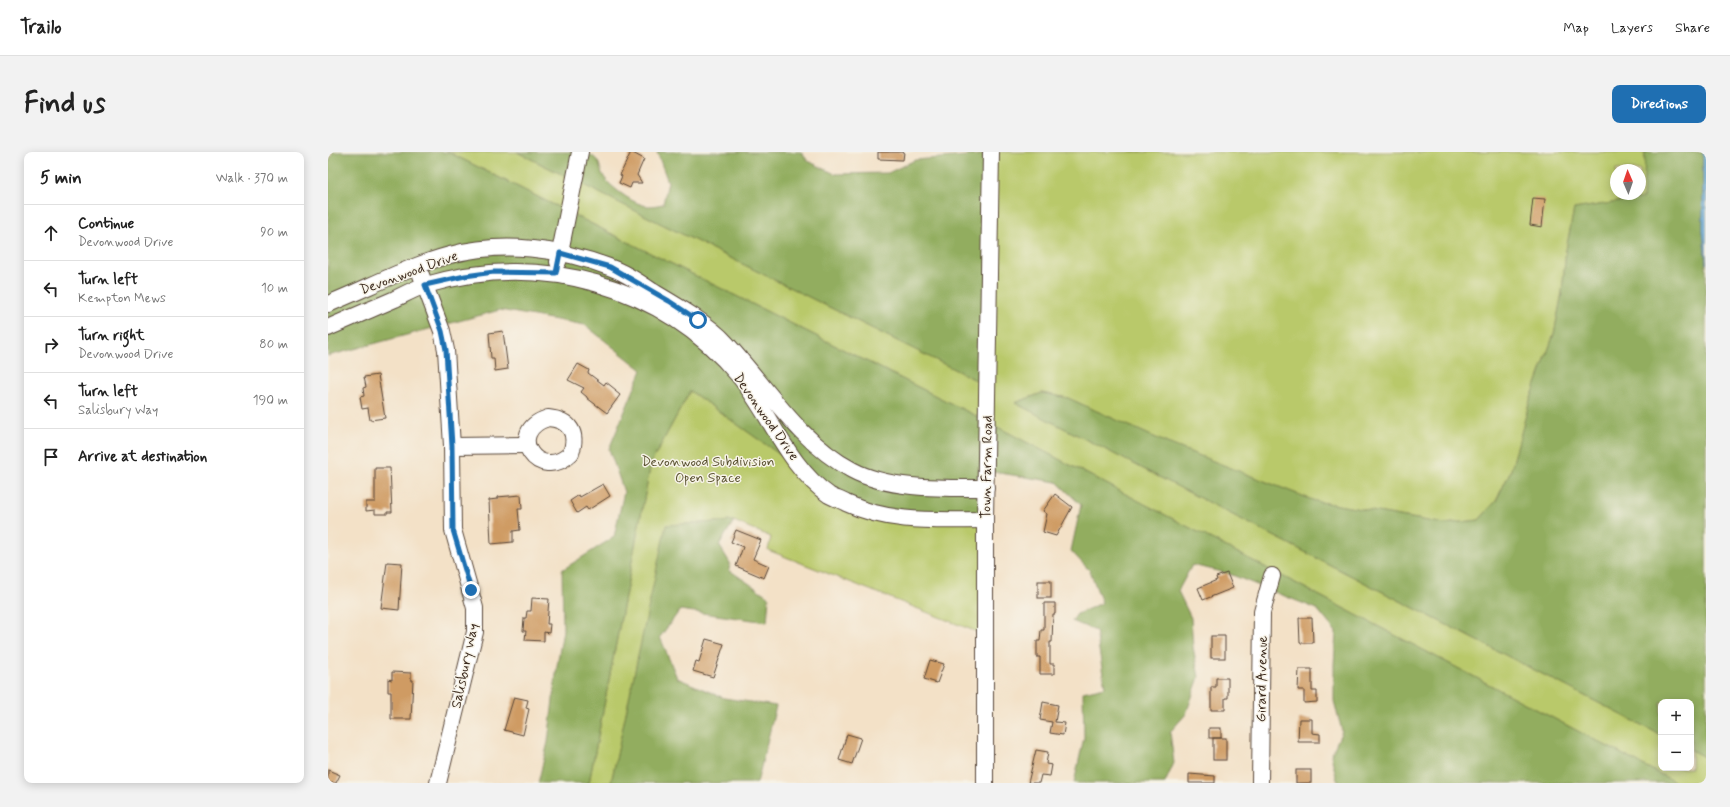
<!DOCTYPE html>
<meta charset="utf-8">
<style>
:root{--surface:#fff;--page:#f2f2f2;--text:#222;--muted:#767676;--line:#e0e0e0;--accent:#1f6fb2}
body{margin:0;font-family:Mynerve,sans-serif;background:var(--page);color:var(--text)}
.controls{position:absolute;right:12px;bottom:12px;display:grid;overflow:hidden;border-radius:8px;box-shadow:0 2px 10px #0003}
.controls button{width:36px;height:36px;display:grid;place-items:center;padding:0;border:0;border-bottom:1px solid var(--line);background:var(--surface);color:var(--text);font:20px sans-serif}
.compass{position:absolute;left:1282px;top:12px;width:36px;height:36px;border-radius:50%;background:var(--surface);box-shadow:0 2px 10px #0003;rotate:358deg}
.stop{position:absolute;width:12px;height:12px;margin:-9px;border:3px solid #1f6fb2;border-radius:50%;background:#fff}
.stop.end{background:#1f6fb2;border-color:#fff;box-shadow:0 1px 4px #0008}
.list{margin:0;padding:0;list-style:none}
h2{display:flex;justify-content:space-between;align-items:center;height:52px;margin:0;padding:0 16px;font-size:17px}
h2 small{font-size:13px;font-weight:400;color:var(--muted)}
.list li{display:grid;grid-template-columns:26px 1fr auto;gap:12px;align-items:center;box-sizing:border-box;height:56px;padding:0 16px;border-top:1px solid var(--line)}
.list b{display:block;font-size:15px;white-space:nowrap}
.list p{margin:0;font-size:13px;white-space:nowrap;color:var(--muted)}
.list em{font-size:13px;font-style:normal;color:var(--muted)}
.icon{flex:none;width:22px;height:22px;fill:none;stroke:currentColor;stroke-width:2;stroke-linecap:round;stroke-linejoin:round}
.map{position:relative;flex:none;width:1378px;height:631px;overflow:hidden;border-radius:8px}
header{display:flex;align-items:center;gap:24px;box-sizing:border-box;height:56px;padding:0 20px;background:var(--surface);border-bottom:1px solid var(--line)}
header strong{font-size:19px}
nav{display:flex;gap:22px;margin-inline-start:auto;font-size:14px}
.intro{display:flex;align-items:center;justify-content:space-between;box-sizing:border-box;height:96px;padding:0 24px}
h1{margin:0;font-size:28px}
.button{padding:10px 18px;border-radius:8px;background:var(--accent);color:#fff;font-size:14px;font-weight:700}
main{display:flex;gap:24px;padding:0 24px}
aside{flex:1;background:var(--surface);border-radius:8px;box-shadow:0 2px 10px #0003}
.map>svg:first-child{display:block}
.green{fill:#b9c96b;stroke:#7a7a44;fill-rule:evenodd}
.forest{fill:#92ad5f;stroke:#666c3e}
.water{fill:#78c0f0;stroke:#5a7587}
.building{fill:#cf9b64}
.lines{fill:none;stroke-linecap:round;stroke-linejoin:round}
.minor-casing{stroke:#574537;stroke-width:18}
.minor{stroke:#fff;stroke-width:16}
.route{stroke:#1f6fb2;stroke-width:5}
.labels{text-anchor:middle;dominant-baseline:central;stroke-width:3;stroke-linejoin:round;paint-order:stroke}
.street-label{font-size:14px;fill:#3b2a1e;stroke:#f7f3e8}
.park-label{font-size:14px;fill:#5a5231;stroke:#f7f3e8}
</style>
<header>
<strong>Trailo</strong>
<nav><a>Map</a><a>Layers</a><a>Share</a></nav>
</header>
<div class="intro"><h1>Find us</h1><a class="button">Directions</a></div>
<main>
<aside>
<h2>5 min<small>Walk · 370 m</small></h2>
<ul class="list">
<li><svg class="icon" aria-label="ahead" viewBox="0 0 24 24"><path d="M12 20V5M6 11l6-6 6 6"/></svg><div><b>Continue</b><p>Devonwood Drive</p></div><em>90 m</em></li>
<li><svg class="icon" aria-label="left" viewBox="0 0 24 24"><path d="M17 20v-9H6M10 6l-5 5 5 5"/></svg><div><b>Turn left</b><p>Kempton Mews</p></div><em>10 m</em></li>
<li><svg class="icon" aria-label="right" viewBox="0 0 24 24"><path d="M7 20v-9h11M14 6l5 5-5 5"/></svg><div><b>Turn right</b><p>Devonwood Drive</p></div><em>80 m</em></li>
<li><svg class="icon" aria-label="left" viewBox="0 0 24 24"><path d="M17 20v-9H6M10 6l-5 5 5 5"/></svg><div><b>Turn left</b><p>Salisbury Way</p></div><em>190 m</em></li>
<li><svg class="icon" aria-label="arrive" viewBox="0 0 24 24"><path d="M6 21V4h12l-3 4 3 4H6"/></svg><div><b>Arrive at destination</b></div></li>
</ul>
</aside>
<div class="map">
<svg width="1378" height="631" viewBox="0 0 1378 631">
<rect width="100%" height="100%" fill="#f7f3e8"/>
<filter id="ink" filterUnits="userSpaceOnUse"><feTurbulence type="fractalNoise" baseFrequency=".025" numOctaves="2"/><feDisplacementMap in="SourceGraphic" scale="8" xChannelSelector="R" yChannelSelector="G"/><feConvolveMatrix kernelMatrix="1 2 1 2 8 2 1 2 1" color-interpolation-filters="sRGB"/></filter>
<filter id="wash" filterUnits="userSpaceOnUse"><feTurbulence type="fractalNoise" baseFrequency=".012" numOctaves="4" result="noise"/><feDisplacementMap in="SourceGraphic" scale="16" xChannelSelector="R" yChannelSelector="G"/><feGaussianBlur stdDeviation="0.9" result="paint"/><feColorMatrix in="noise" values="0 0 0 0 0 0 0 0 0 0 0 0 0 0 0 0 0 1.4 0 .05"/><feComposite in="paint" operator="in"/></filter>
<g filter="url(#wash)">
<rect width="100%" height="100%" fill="#f3e1c7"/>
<!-- green -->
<g class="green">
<path d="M120,0h69l471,234 3,-234h654l-1,46 -70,11 -8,41 -4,43 -8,41 -25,70 -18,66 -15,31 -17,19 -34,4 -130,-23 -148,-58 -99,-45 -26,-5 -27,10 646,332v33h30v-18l15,8v25h-29l-689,-361zM1288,18h24v24h-24z"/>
<path d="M362,239l116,82 179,47v115l-217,-85 3,-13 -37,-16 -67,4 -56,258h-22l62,-320z"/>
</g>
<!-- forest -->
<g class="forest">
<path d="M5,0h115l540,270 689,361h-334l-6,-3 -6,-25 11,-24 -8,-30v-36l2,-33 -19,-23 -90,-36 -35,-8 -14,26 13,27 2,29 6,30 -13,37 -16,18 4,31 -9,20h-91l10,-46 -1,-45 22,-5 -9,-56 -24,-10 5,-7 25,-11 -12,-32 -19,-20 10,-46 -24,-23 -70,-11 -2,49 -116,-7 -63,-40 -116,-82 -39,72 -62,320h-51l10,-41 9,-76 6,-36 -1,-60 52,-33 10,-45 -15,-43 33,-79 -57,-45 -85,-15 -172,46v-192z"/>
<path d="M189,0h66c23,8 12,15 24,29 8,9 28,24 41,25 5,0 10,-1 15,-2l5,-22 -11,-30h144l7,9 27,13 53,-1 27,-13 76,-6 -3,232z"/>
<path d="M1317,0h58v78l3,34v494l-15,-8v-48h-30v33l-646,-332 27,-10 26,5 99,45 148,58 130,23 34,-4 17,-19 15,-31 18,-66 25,-70 8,-41 4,-43 8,-41 69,-11z"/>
<path d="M406,369l-15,24 11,18 -1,7 40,27 -2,25 -87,-12 -20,27 17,41 47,20 52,8 -19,77h-146l55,-258z"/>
</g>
<!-- water -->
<path class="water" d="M1375,0h3v112l-3,-34z"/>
<g id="blocks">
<!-- building -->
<g class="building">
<path d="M303,0l13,7 -7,16 5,8h-10l-2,5 -11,-5 3,-7 -2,-1z"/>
<path d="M550,0h26l-1,8 -25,-1z"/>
<path d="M1205,46l12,1 -3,28 -12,-2z"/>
<path d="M175,179l5,38 -13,2 -1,-13h-3l-2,-25z"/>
<path d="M250,212l11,6 -1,3 16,12 2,-3 10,8 -1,1 5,4 -13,18 -20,-15v-1l-6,-5 3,-4 -16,-8z"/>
<path d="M50,223l7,43 -15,2 -2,-12 -6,1 -2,-12 4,-1 -1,-8 3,-1 -2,-10z"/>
<path d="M47,316h15l2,44h-5v2h-12v-4l-9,1v-9h9z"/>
<path d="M275,332l7,12 -22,14 -2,-3 -9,6 -7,-12 9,-6 1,2z"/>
<path d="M727,342l17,13 -16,29 -13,-4 4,-18 -4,-3z"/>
<path d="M193,343l1,14h-4l2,21 -7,1v11l-22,2 -2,-44 8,-1v-2z"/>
<path d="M408,378l25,10 -8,19 16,7 -5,12 -28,-12 7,-19 -12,-5z"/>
<path d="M59,410l15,1 -3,47 -18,-2z"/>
<path d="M899,421l6,15 -30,12 -5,-12 19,-8 -1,-3z"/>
<rect x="710" y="429" width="13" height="17"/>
<path d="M204,446l17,1 -2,25h3l-1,9 -5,-1v9l-19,-1 1,-9h-3l1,-13h2l1,-7h4z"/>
<path d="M716,451h11v11h-2l-1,28h-2v22h4v10h-14v-17h-3v-16h3l1,-11h3z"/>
<path d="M971,466h13l1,25h-13z"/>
<rect x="883" y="484" width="14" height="22"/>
<path d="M378,487l18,5 -11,33 -20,-6 3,-10 3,1z"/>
<path d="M602,508l14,4 -7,19 -13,-4z"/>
<path d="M971,517h13v22h5v11l-13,1v-13h-6z"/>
<path d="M64,520l19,1v7h2l-2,39h-20v-27h-3v-13l4,1z"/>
<path d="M888,526h12v20h-3v12h-14v-23h5z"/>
<path d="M186,545l14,3 -2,8 3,1 -6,26 -19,-5z"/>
<path d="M715,550l15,3 -3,17 10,1 -2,12 -13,-2 2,-11 -12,-2z"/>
<path d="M971,567h13v14l8,1v8h-22z"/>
<rect x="881" y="576" width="12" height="10"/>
<path d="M519,582l14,4 -9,26 -13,-4z"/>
<rect x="885" y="586" width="13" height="22"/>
<path d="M708,598l12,2 -2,12 6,1 -2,11 -9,-1 -2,8h-11z"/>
<path d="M0,618l12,5 -4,8h-8z"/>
<rect x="968" y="618" width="15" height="13"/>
<path d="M861,622l26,2v7h-26z"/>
</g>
</g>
</g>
<g filter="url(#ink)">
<use href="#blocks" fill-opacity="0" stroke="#574537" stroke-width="1"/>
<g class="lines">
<defs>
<g id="minor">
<path d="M230,110l22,-110"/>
<path d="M93,123l21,56 4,19 6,96 1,84 22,78v24l-37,151"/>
<path d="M0,152c40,-16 80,-38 122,-49 53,-14 109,-7 159,12 15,5 30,15 43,24 22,13 57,33 74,52 40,43 73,99 126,127 37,20 93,18 134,18"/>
<path d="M0,176c22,-10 44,-19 67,-29 10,-5 21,-11 31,-14 114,-34 236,-1 313,91 30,36 50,92 90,119 5,3 12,5 17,8 45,21 91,17 139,17"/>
<path d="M220,266c22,2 30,15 23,35 -32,32 -68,-21 -23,-35z"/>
<path d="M124,294l75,-1"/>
<path d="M657,631v-263l6,-368"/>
<path d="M932,631l2,-171 10,-36"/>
</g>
</defs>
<!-- minor casing -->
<use href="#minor" class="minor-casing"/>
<!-- minor -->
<use href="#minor" class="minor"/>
</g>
</g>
<g class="lines" filter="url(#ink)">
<!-- route -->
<path class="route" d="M143,438l-18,-60 -1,-84 -6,-96 -4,-19 -17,-46 40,-9 29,-4 62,1 4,-20 50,14 59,34 29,19"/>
</g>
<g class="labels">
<!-- street labels -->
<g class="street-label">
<text transform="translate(81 121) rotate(-20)">Devonwood Drive</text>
<text transform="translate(438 265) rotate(55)">Devonwood Drive</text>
<text transform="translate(659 315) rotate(-89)">Town Farm Road</text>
<text transform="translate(137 514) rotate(-78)">Salisbury Way</text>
<text transform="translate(934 527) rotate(-89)">Girard Avenue</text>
</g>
<!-- park labels -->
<g class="park-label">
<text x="380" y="310">Devonwood Subdivision<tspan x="380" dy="16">Open Space</tspan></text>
</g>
</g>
</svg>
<div class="controls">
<button>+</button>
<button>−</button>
</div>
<svg class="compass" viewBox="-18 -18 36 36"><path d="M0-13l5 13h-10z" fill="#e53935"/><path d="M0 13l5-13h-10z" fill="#767676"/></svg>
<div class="stop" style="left:370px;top:168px"></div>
<div class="stop end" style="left:143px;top:438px"></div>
</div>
</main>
